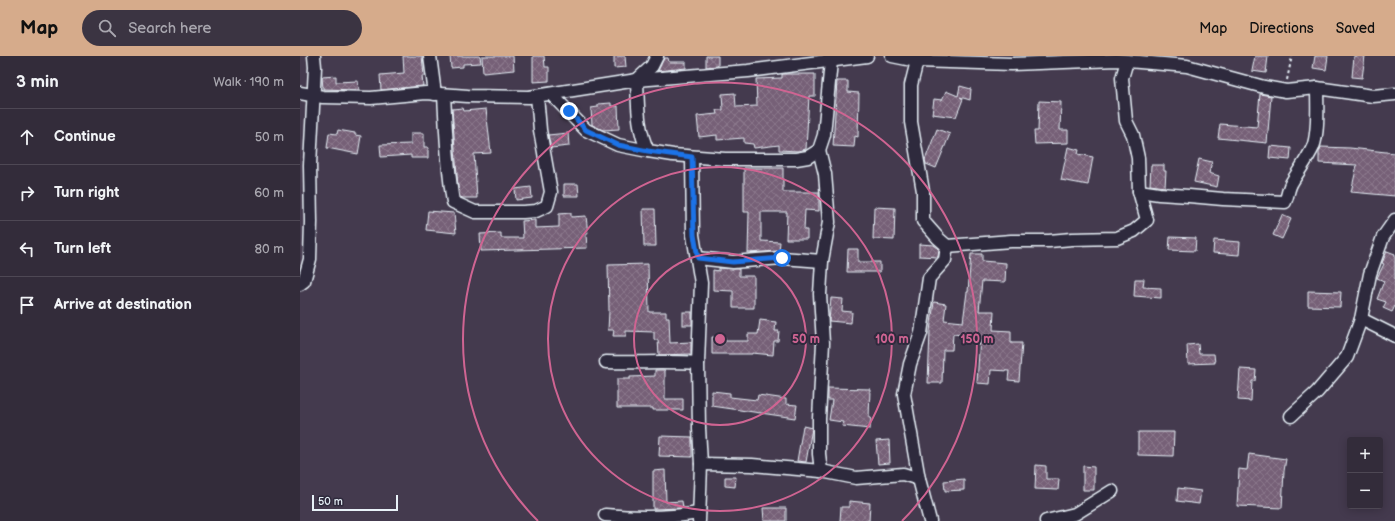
<!DOCTYPE html>
<meta charset="utf-8">
<style>
:root{--surface:#332c3a;--page:#3b3442;--text:#f1f3f6;--muted:#a9a7af;--line:#4e4854;--accent:#d6ab8b}
body{margin:0;font-family:"Balsamiq Sans",sans-serif;background:var(--page);color:var(--text)}
.controls{position:absolute;right:12px;bottom:12px;display:grid;overflow:hidden;border-radius:4px;box-shadow:0 2px 10px #0003}
.controls button{width:36px;height:36px;display:grid;place-items:center;padding:0;border:0;border-bottom:1px solid var(--line);background:var(--surface);color:var(--text);font:20px sans-serif}
.scale{position:absolute;left:12px;bottom:10px;width:86px;box-sizing:border-box;padding-left:4px;border:2px solid #e8f1f8;border-top:0;font-size:11px;line-height:14px;white-space:nowrap;color:#e8f1f8;-webkit-text-stroke:3px #2f2a3d;paint-order:stroke}
.stop{position:absolute;width:12px;height:12px;margin:-9px;border:3px solid #1a73e8;border-radius:50%;background:#fff}
.stop.end{background:#1a73e8;border-color:#fff;box-shadow:0 1px 4px #0008}
.list{margin:0;padding:0;list-style:none}
h2{display:flex;justify-content:space-between;align-items:center;height:52px;margin:0;padding:0 16px;font-size:17px}
h2 small{font-size:13px;font-weight:400;color:var(--muted)}
.list li{display:grid;grid-template-columns:26px 1fr auto;gap:12px;align-items:center;box-sizing:border-box;height:56px;padding:0 16px;border-top:1px solid var(--line)}
.list b{display:block;font-size:15px;white-space:nowrap}
.list em{font-size:13px;font-style:normal;color:var(--muted)}
.icon{flex:none;width:22px;height:22px;fill:none;stroke:currentColor;stroke-width:2;stroke-linecap:round;stroke-linejoin:round}
.map{position:relative;flex:none;width:1095px;height:465px;overflow:hidden}
header{display:flex;align-items:center;gap:24px;box-sizing:border-box;height:56px;padding:0 20px;background:var(--accent);color:#111}
header strong{font-size:19px}
nav{display:flex;gap:22px;margin-inline-start:auto;font-size:14px}
.search{width:280px;height:36px;background:var(--page);display:flex;align-items:center;gap:10px;box-sizing:border-box;padding:0 14px;border-radius:22px;color:var(--muted);font-size:15px}
main{display:flex}
aside{flex:1;background:var(--surface)}
.map>svg:first-child{display:block}
.building{fill:url(#building-cross-hatch);stroke:#e8f1f8}
.lines{fill:none;stroke-linecap:round;stroke-linejoin:round}
.minor-casing{stroke:#e8f1f8;stroke-width:15}
.path{stroke:#e8f1f8;stroke-width:2;stroke-dasharray:3 3;stroke-linecap:butt}
.minor{stroke:#2f2a3d;stroke-width:12}
.route{stroke:#1a73e8;stroke-width:5}
.ring{fill:none;stroke:#cf6492;stroke-width:2}
.centre{fill:#cf6492;stroke:#2f2a3d;stroke-width:2}
.ring-label{font-size:12px;text-anchor:middle;font-weight:bold;fill:#cf6492;stroke:#2f2a3d;stroke-width:4;stroke-linejoin:round;paint-order:stroke}
</style>
<header>
<strong>Map</strong>
<div class="search"><svg class="icon" aria-label="search" viewBox="0 0 24 24"><circle cx="10" cy="10" r="6"/><path d="M15 15l6 6"/></svg>Search here</div>
<nav><a>Map</a><a>Directions</a><a>Saved</a></nav>
</header>
<main>
<aside>
<h2>3 min<small>Walk · 190 m</small></h2>
<ul class="list">
<li><svg class="icon" aria-label="ahead" viewBox="0 0 24 24"><path d="M12 20V5M6 11l6-6 6 6"/></svg><div><b>Continue</b></div><em>50 m</em></li>
<li><svg class="icon" aria-label="right" viewBox="0 0 24 24"><path d="M7 20v-9h11M14 6l5 5-5 5"/></svg><div><b>Turn right</b></div><em>60 m</em></li>
<li><svg class="icon" aria-label="left" viewBox="0 0 24 24"><path d="M17 20v-9H6M10 6l-5 5 5 5"/></svg><div><b>Turn left</b></div><em>80 m</em></li>
<li><svg class="icon" aria-label="arrive" viewBox="0 0 24 24"><path d="M6 21V4h12l-3 4 3 4H6"/></svg><div><b>Arrive at destination</b></div></li>
</ul>
</aside>
<div class="map">
<svg width="1095" height="465" viewBox="0 0 1095 465">
<defs>
<pattern id="building-cross-hatch" width="8" height="8" patternUnits="userSpaceOnUse"><rect width="8" height="8" fill="#766077"/><path d="M0 0l8 8M0 8l8-8" fill="none" stroke="#8a778b"/></pattern>
</defs>
<rect width="100%" height="100%" fill="#443a4e"/>
<filter id="ink" filterUnits="userSpaceOnUse"><feTurbulence type="fractalNoise" baseFrequency=".025" numOctaves="2"/><feDisplacementMap in="SourceGraphic" scale="8" xChannelSelector="R" yChannelSelector="G"/><feConvolveMatrix kernelMatrix="1 2 1 2 8 2 1 2 1" color-interpolation-filters="sRGB"/></filter>
<g filter="url(#ink)">
<!-- building -->
<g class="building">
<path d="M103,0h19l2,20h-2l1,10 -42,4 -1,-15 24,-2z"/>
<path d="M150,0h30l1,7 -18,1v3l-12,1z"/>
<path d="M182,0h31l1,14 -31,3z"/>
<path d="M233,0h11l1,11h4v14l-16,1z"/>
<path d="M314,0h11l1,11 -12,1z"/>
<path d="M406,0h12v10l-12,1z"/>
<path d="M955,0h13l-2,17 -14,-2z"/>
<path d="M1015,0h13l-2,14 -13,-2z"/>
<path d="M1054,0h11l-3,22 -10,-1z"/>
<path d="M364,2h4l1,4h17v6l-28,3z"/>
<path d="M482,18h33v22h-6l-3,53 -8,2 -19,-1v-5l-25,3 -1,-4 -9,-1v-5l-27,2v-5l-18,2 -2,-21 20,-2 -1,-4h7l-1,-16 13,-1 1,14 21,-1 -1,-27 26,-1z"/>
<path d="M36,20v6l22,-1 1,9 -36,-1 -1,-12z"/>
<path d="M537,25h11v11l11,1 -1,44 -3,-1 -1,11 -21,-1z"/>
<path d="M660,30l11,3 -1,11 -10,-3 3,2 -7,18 -24,-3 2,-15 8,1 4,-9 12,5z"/>
<path d="M960,38l11,2 -4,47 -49,-5 2,-14 37,3z"/>
<path d="M739,45l22,1 -1,28h8v13l-33,1 -1,-13h4z"/>
<path d="M311,47v3h7l1,23 -16,1 -11,-5 -1,-17 7,-1v-3z"/>
<path d="M163,52l1,3 22,-2 5,44 -17,1 3,44h-14l-3,-1 -2,-9 -6,-79z"/>
<path d="M637,73l13,5 -14,34 -10,-4 -1,-4z"/>
<path d="M38,74l17,3v2l6,1 -3,18 -31,-6 2,-15 8,1z"/>
<path d="M111,77h13v14h4v11h-17v-3l-30,2 -1,-12 31,-1z"/>
<path d="M268,77l1,13 -18,2 -3,-13z"/>
<path d="M970,90l21,2 -1,12 -21,-2z"/>
<path d="M768,91l11,3 -1,4 15,3 -5,28 -27,-5z"/>
<path d="M1021,91l29,1 45,5v43l-44,-4 6,-27 -38,-2v-11z"/>
<path d="M899,103l13,3 -3,11 10,3 -2,11 -23,-5z"/>
<path d="M851,109h13v6h2l-1,16 -15,-2z"/>
<path d="M444,112h39v24h36v19l-14,-1 -1,20h3v9h-21l1,-27h-26v29l19,1 -1,9 -31,2 1,-41h-5z"/>
<path d="M264,128h14l1,12h-15z"/>
<path d="M231,131l1,11 -16,2 -1,-11z"/>
<path d="M574,151l21,1 -1,32 -21,-1z"/>
<path d="M343,153h12l1,37h-12z"/>
<path d="M128,155l26,2 2,20 -30,-3z"/>
<path d="M271,157v4l15,-1 2,18h-2l1,14 -106,3 -1,-17 21,-1v5h22l-1,-17 13,-1v8l24,-1v-13z"/>
<path d="M982,159l9,4 -9,20 -9,-4z"/>
<path d="M870,181l26,1 -1,13 -26,-1z"/>
<path d="M914,184l26,2 -1,13 -26,-2z"/>
<path d="M619,188l15,1 5,4 -1,8 -19,-1z"/>
<path d="M548,193h10v13h22v10h-33z"/>
<path d="M1087,195l8,3v52l-3,6 -9,-4 3,-6 -9,-3 7,-18 -7,-3 7,-14 -2,-1z"/>
<path d="M671,198h11v7l24,2 -1,19 -23,-1 -3,30h15l-1,19 18,1v12h11l-3,38 -11,-1 1,-9 -18,-1 -1,14 -13,-1 3,-46 -27,-3 -1,16h-9l-1,33h-14l2,-52 4,-29 12,2 -2,16 19,2 4,-30h1z"/>
<path d="M348,208l1,48h17v5h3l1,26 21,-1v12l-32,1 -1,-15h-4v-8l-28,-1v5h-13l1,-6h-6l1,-19 -1,-46z"/>
<path d="M419,212l20,1v7h15v32h-21v-17l-20,-1v-20l6,1z"/>
<path d="M835,223h9l-1,8 18,1v10l-27,-2z"/>
<path d="M1008,235l33,1 -1,15 -32,-1z"/>
<path d="M531,242l12,1 -1,12 10,1 -1,11 -22,-2z"/>
<rect x="383" y="256" width="9" height="13"/>
<path d="M460,264l16,2 -1,9h4l-1,10h-4l-1,14 -21,-2v1h-40v-17h13v4h23v-7h10z"/>
<path d="M898,288l1,10h15l1,9 -27,1 -1,-19z"/>
<path d="M940,313l16,1 -1,11h-3l-1,20 -13,-1z"/>
<path d="M355,314h10v29h18v11h-30v-2h-36v-29h13v-2l25,-1z"/>
<path d="M528,332l42,1 -1,29h2l-1,11 -28,-3 1,-4 -14,-2 3,-20h-4z"/>
<path d="M412,335l18,2v4l27,3 1,-5 28,4v5l11,1 -2,13 -83,-12z"/>
<path d="M503,370l9,2 -6,34 -9,-1z"/>
<path d="M838,376h36l-1,24 -35,-1z"/>
<path d="M360,380l32,1v20l-33,-1z"/>
<path d="M589,384l1,23 -12,1 -2,-23z"/>
<path d="M949,398l37,5 -2,12 -2,37 -45,-2 2,-37 8,1z"/>
<path d="M736,409l10,1v13h13l-1,11 -23,-1z"/>
<path d="M783,410l11,1v23h-11z"/>
<path d="M365,414l1,32 16,-1 1,7 -30,1v-38z"/>
<path d="M425,421h11l-1,10 -10,-1z"/>
<path d="M664,423v11l-19,1 -1,-10z"/>
<path d="M878,432l23,3 -2,13 -22,-3z"/>
<path d="M549,445l21,2 -1,18h-29l1,-14h8z"/>
<path d="M463,452h23v13h-22z"/>
</g>
<g class="lines">
<defs>
<g id="minor">
<path d="M130,0l5,38"/>
<path d="M357,0l-5,10 -15,14c1,25 0,48 11,71l25,4 52,4h71l12,-2 11,-7 5,-15 7,-74"/>
<path d="M592,0l25,5 95,3 104,-4 71,6 77,21 22,4 31,-3 56,8 22,-2"/>
<path d="M617,5l-6,24v37l12,69v30l15,17 9,8 -2,14 -16,18 -8,55 -11,31 -6,30 15,85 11,42"/>
<path d="M0,37l23,4 48,1 55,-5 42,3 61,1 108,-17 111,-9 119,-15"/>
<path d="M251,38l35,36 32,15 30,6"/>
<path d="M144,39c2,36 3,71 9,107l22,10h48l13,-1 11,-5 4,-14 -11,-62 -3,-34"/>
<path d="M519,94l6,24 4,48 -7,39 -2,33 3,49 -4,76v35l2,17"/>
<path d="M392,101l1,78 8,48 -3,80 1,65 2,36 -2,57"/>
<path d="M839,135l20,3 30,2 34,3 62,3c3,-6 3,-14 7,-20 7,-12 15,-22 21,-35 6,-15 4,-42 4,-59"/>
<path d="M647,190l64,-5h38l23,-2 45,-1 17,-7 13,-11 -8,-29 -1,-33 -5,-23 -7,-14 -4,-43 5,-17"/>
<path d="M398,202l35,4 49,-4 40,3"/>
<path d="M0,228l4,-3 6,-22 1,-37 -1,-57 5,-98 -1,-11"/>
<path d="M1061,263l34,17"/>
<path d="M306,306c31,1 62,-1 92,1"/>
<path d="M991,360l26,-24 30,-35 14,-38 9,-45 13,-37 12,-17"/>
<path d="M401,408l51,1 69,6 35,7 47,-4 16,5"/>
<path d="M305,459c31,3 63,3 94,-2"/>
<path d="M746,465l29,-7 37,-23"/>
</g>
</defs>
<!-- minor casing -->
<use href="#minor" class="minor-casing"/>
<!-- path -->
<path class="path" d="M987,24l5,-24"/>
<!-- minor -->
<use href="#minor" class="minor"/>
</g>
</g>
<g class="lines" filter="url(#ink)">
<!-- route -->
<path class="route" d="M269,55l17,19 32,15 30,6 44,6 2,78 4,23 35,4 49,-4"/>
</g>
<!-- distance rings -->
<g class="ring">
<circle cx="420" cy="283" r="86"/>
<circle cx="420" cy="283" r="172"/>
<path d="M238 465A257 257 0 1 1 602 465"/>
</g>
<circle cx="420" cy="283" r="6" class="centre"/>
<g class="ring-label">
<text x="506" y="287">50 m</text>
<text x="592" y="287">100 m</text>
<text x="677" y="287">150 m</text>
</g>
</svg>
<div class="controls">
<button>+</button>
<button>−</button>
</div>
<div class="scale">50 m</div>
<div class="stop" style="left:482px;top:202px"></div>
<div class="stop end" style="left:269px;top:55px"></div>
</div>
</main>
